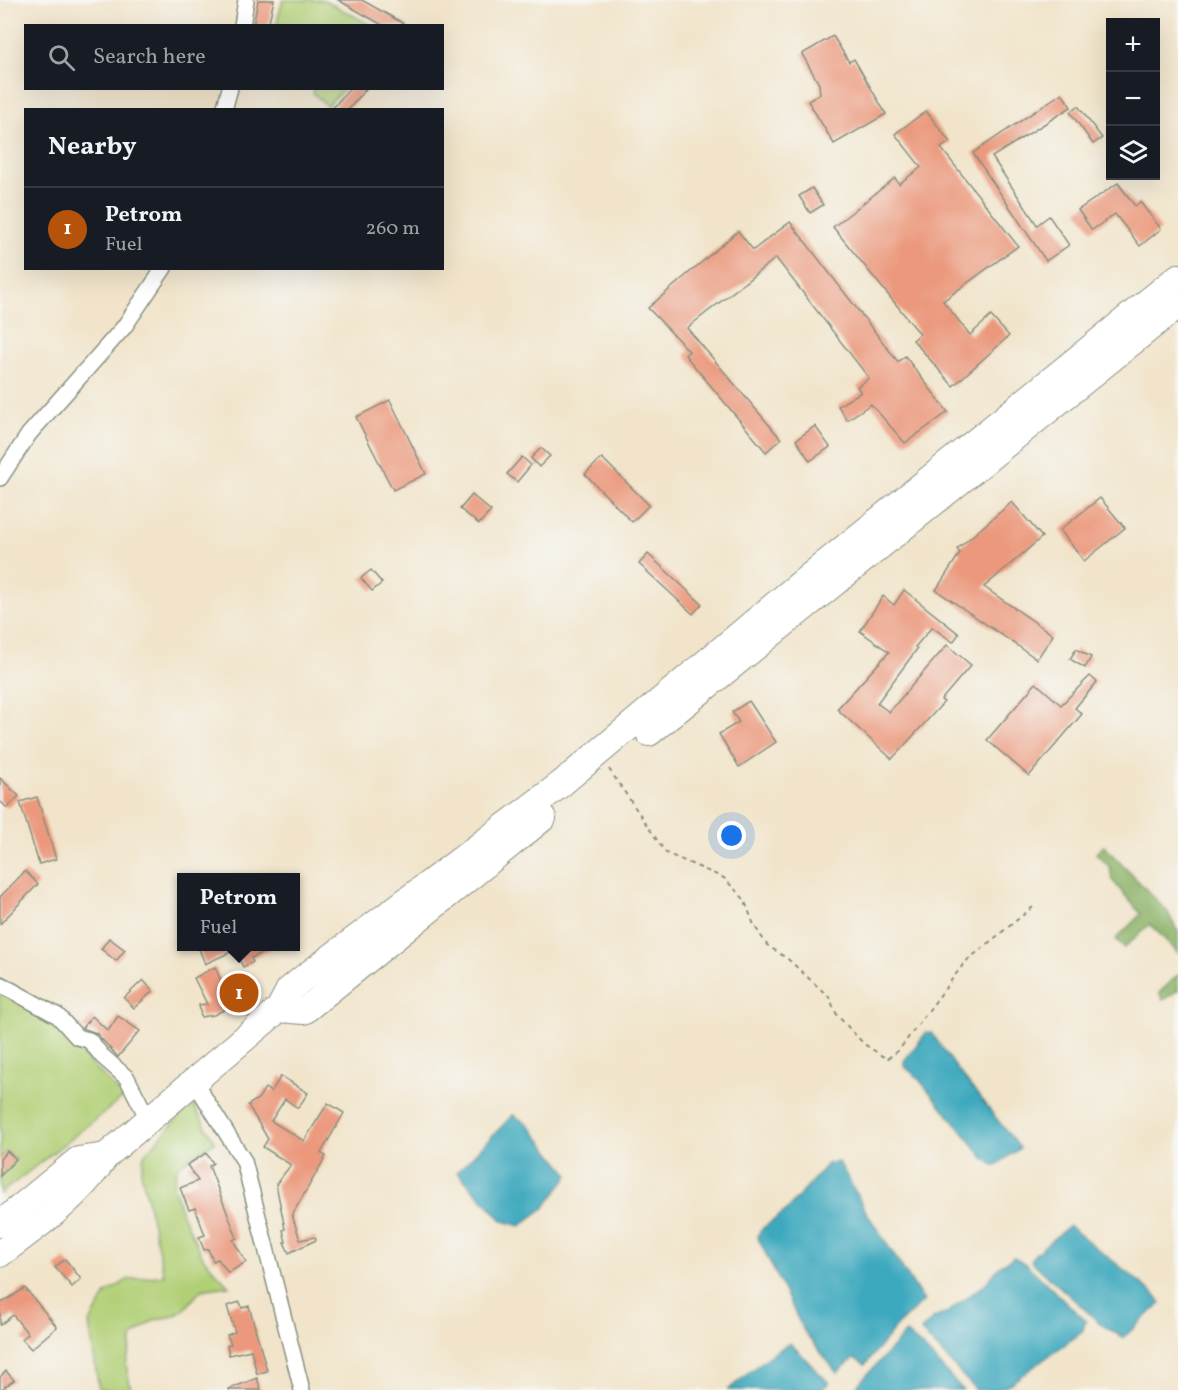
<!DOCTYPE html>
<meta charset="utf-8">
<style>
:root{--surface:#171b24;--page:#242831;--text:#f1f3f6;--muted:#9ea1a6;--line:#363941;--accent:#b45309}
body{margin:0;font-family:Vollkorn,serif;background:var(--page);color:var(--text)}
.controls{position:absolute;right:18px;top:18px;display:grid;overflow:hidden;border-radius:0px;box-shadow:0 6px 24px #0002}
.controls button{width:54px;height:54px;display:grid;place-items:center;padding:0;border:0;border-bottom:2px solid var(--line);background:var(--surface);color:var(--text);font:30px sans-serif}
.you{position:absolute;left:732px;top:836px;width:21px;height:21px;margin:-15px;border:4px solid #fff;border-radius:50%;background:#1a73e8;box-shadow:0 0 0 9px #1a73e833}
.badge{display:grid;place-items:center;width:39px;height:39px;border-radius:50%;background:var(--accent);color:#fff;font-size:20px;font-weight:700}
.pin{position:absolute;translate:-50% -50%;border:3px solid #fff;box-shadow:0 2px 6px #0006}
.popup{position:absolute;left:177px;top:873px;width:123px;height:78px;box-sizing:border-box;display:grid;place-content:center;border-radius:0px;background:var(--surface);filter:drop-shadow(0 2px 4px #0005);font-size:20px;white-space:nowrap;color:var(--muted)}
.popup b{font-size:22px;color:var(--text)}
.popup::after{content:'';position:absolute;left:50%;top:100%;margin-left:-12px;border:12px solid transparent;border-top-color:var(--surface)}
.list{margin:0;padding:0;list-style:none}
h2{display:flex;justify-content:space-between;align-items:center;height:78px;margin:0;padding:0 24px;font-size:26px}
h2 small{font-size:20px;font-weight:400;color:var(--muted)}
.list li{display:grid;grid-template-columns:39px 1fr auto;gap:18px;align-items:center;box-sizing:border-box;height:84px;padding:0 24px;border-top:2px solid var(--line)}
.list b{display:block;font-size:22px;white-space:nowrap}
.list p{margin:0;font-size:20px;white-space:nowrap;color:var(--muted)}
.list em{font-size:20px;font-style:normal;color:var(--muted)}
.icon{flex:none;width:33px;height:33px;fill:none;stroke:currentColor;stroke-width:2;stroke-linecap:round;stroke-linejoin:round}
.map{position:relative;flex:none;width:1178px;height:1390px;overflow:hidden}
.search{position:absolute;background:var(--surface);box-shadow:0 6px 24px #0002;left:24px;top:24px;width:420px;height:66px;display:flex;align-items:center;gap:15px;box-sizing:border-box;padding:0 21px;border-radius:0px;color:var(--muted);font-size:22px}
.panel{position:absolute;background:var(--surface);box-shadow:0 6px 24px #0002;left:24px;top:108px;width:420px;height:162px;border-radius:0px}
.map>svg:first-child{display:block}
.green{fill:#b1cf75;stroke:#688654;stroke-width:1.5}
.forest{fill:#8cb266;stroke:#56784d;stroke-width:1.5}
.water{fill:#3ea9be;stroke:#2e7379;stroke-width:1.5}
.building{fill:#eb987b}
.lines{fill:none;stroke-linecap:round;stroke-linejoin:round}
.minor-casing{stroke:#88907f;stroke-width:18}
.trunk-casing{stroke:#88907f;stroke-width:28}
.path{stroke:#88907f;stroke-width:2;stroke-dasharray:4.5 4.5;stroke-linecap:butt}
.minor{stroke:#fff;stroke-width:15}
.trunk{stroke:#fff;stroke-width:26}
</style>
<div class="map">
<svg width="1178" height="1390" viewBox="0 0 1178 1390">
<rect width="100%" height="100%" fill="#f6f6f2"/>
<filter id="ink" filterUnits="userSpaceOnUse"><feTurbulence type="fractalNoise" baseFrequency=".0167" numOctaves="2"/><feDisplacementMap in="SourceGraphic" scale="12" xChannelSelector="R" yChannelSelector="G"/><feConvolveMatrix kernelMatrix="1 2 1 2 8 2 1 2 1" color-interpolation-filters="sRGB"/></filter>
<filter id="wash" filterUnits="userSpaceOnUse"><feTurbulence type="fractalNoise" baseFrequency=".008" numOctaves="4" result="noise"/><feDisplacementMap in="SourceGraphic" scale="24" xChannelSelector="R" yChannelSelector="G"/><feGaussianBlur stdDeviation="1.35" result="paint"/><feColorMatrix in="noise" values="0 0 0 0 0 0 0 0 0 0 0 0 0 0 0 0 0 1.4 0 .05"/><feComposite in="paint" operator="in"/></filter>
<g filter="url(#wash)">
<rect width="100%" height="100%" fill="#f1e4ca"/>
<!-- green -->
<g class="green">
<path d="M283,0h41l47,25h-95z"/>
<path d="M314,89v-1l30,1 -17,17 -14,-13z"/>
<path d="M0,989l44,27 80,81 -124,97v-18l16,-17 -9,-8 -7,8z"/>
<path d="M192,1103l23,39 -37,24 -5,18 9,30 22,45 25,27 -28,4 -17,20 -10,6 -20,4 -21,16 -7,29 5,25h-32l-10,-66 17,-30 21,-14 37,-5 -23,-103 3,-17z"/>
</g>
<!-- forest -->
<g class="forest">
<path d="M1104,846l63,65 11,21v21l-28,-29 -26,24 -8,-9 25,-25 -29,-34 -2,-13 -14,-14z"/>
<path d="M1178,975v15l-15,10 -4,-7z"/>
</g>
<!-- water -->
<g class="water">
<path d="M931,1032l26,37 63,79 -25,18 -10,-7 -68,-82 -13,-11v-5l22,-28z"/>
<path d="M513,1115l15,9 41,51 -25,33 -24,18 -17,-5 -46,-49z"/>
<path d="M839,1162l29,53 56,86 -28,26 -31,38 -11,-7 -17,15 -33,-42 -47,-95 6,-8 24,-18 40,-46z"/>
<path d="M1069,1226l83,66 9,11 -38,35 -21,-13 -71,-64 4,-7z"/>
<path d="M1014,1257l13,8 59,56 -4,11 -71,51 -15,7h-20l-55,-59 13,-13 13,-5 39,-30 15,-18z"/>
<path d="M906,1333l18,15 39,42h-110z"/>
<path d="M790,1343l39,40 -8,7h-93l41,-34z"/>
</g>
<g id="blocks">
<!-- building -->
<g class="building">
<path d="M258,0h16l-6,26h-15z"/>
<path d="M338,0h24l46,26h-24z"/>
<path d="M833,36l16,26 5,-3 32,55 -52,30 -26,-43 12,-7 -1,-10 -17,-30z"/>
<path d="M350,88h17l-19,22h-17z"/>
<path d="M1062,93l9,14 -79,50 45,68 12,-9 20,29 -23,16 -73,-108z"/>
<path d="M1078,106l24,32 -9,6 -23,-32z"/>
<path d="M926,111l24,31 -9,6 77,98 -75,55 27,34 21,-19 18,20 -56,50 -40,-46 7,-6 -87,-107 62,-49 4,6 22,-17 -26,-33z"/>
<path d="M1118,183l17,23 5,-4 21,27 -21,17 -25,-32 -23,16 -14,-20z"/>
<path d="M812,188l11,17 -13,8 -11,-17z"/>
<path d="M790,222l108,140 7,-6 43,56 -43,31 -34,-39 -24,16 -9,-14 23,-14 -4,-5 12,-9 -93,-120 -89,70 94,111 -15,13 -81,-97 4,-4 -41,-43 90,-77 15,19z"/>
<path d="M390,400l36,74 -33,16 -37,-73z"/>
<path d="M815,426l15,21 -20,14 -14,-21z"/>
<path d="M541,448l9,8 -11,11 -8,-9z"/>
<path d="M522,457l9,8 -14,17 -10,-8z"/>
<path d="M602,458l47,47 -17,17 -47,-48z"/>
<path d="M472,495l19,16 -12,13 -19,-15z"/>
<path d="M1100,498l25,30 -41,33 -24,-31z"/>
<path d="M1012,502l30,35 -58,50 69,48 -16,24 -101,-69 24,-37 -3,-4z"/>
<path d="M648,554l54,50 -9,10 -54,-50z"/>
<path d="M371,570l11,13 -10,8 -11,-13z"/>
<path d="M904,590l55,44 -6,8 -21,-15 -17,20 2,2 -40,54 12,9 58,-67 24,20 -30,35 3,2 -52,57 -55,-50 52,-57 -29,-21 23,-35 11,9z"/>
<path d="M1076,649l15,8 -6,11 -15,-9z"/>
<path d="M1090,676l7,6 -22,26 7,6 -53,62 -42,-36 49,-57 25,22z"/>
<path d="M749,701l27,41 -37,25 -20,-33 20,-12 -7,-10z"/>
<path d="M0,778l19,18 -12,12 -7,-7z"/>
<path d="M37,797l19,62 -17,5 -19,-62z"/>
<path d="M25,871l13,13 -38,40v-27z"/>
<path d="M109,938l16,12 -9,11 -15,-12z"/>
<path d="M198,946h79l-26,12 2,4 -10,5 -8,-17 -30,14z"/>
<path d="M215,967l17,39 -18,9 -13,2 -2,-12 8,-1 -13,-26z"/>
<path d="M143,980l10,11 -19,17 -10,-10z"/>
<path d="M92,1016l16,15 10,-15 22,15 -22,26 -22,-24 -14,-5z"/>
<path d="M281,1076l27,17 -10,15 -13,-9 -14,22 33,20 24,-38 16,10 -23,40 5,3 -34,59 8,25 15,-3 1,3 -27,13 -5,-11h2l-3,-12 2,-1 -9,-45 15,-19 -28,-18 5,-8 -20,-34 10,-6 7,-11 6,4z"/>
<path d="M7,1151l9,8 -16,17v-17z"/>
<path d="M206,1153l7,10 -4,3 28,72 -4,2 13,22 -18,11 -10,-14 -5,2 -5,-12 -4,1 -5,-13 6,-2 -10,-27 -6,2 -9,-22 18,-7 -11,-16z"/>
<path d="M65,1259l16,20 -9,8 -17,-20z"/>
<path d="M25,1288l32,39 -26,22 -9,-10 6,-5 -15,-19 -13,10v-21z"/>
<path d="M240,1302l2,6 7,-2 18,65 -10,3 -6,-24 -22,5 -2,-10 4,-1 -4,-9 8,-3 -8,-26z"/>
<path d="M6,1371l8,9 -14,10v-13z"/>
<path d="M257,1378l4,12h-32v-1z"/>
</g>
</g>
</g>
<g filter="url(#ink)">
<use href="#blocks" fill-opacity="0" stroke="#88907f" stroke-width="1.5"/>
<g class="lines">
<defs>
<g id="minor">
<path d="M242,26l4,-26"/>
<path d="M224,110l6,-22"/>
<path d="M0,478l29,-44 95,-107 40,-59"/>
<path d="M0,984l58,32 19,21 12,3 13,16 25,22 21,41"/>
<path d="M194,1081l50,80 58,229"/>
</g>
<g id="trunk">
<path d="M649,733l529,-428"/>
<path d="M279,1009l25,2 239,-193"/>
<path d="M0,1224l78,-64 28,-4"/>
<path d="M0,1254c39,-29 79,-56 106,-98l173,-147 10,-19 12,-10 260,-196 228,-191 389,-316"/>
</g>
</defs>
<!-- minor casing -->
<use href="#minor" class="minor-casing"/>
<!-- trunk casing -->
<use href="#trunk" class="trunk-casing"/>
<!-- path -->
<path class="path" d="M609,769l57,84 58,25 20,21 10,26 13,20 22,15 40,37 8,18 27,29 23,15 12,-9 66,-88 68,-55"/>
<!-- minor -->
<use href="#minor" class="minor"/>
<!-- trunk -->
<use href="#trunk" class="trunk"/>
</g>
</g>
</svg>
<div class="controls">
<button>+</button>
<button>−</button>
<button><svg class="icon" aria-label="layers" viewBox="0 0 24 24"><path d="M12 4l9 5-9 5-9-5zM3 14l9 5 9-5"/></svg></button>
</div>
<div class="you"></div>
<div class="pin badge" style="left:239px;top:993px">1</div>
<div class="popup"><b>Petrom</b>Fuel</div>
<div class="search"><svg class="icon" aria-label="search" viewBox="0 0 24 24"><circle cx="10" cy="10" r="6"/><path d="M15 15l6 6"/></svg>Search here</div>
<section class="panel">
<h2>Nearby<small></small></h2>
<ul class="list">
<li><span class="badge">1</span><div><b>Petrom</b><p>Fuel</p></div><em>260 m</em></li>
</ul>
</section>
</div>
